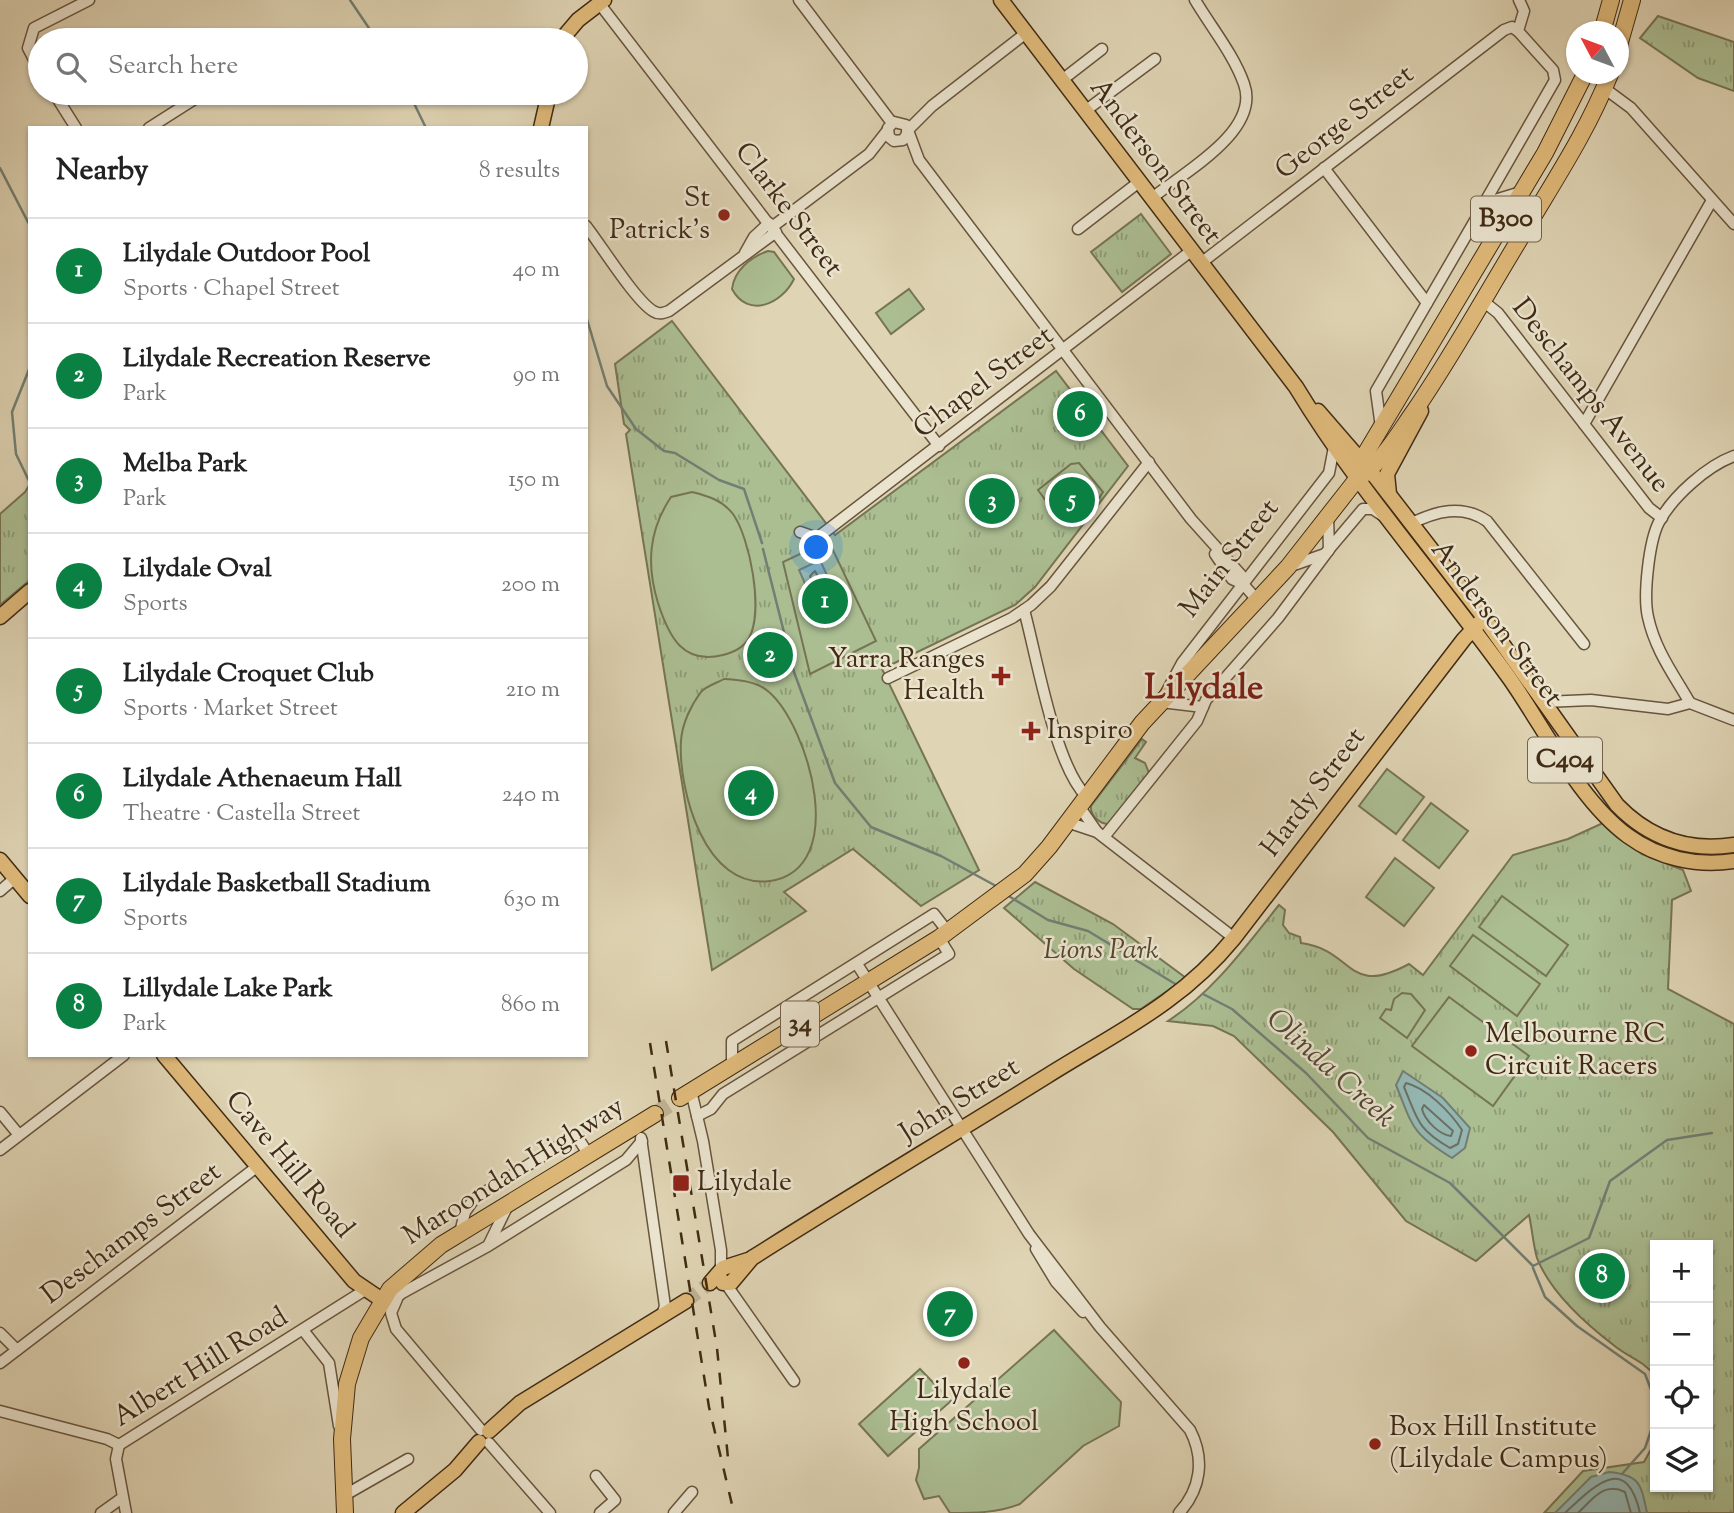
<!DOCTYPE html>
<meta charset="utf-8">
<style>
:root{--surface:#fff;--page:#f6f6f6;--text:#222;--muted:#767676;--line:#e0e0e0;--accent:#0b8043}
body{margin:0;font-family:"Sorts Mill Goudy",serif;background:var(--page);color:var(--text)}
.controls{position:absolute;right:21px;bottom:21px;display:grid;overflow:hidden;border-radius:0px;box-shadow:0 2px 5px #0004}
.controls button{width:63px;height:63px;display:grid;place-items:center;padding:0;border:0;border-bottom:2px solid var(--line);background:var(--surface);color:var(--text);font:35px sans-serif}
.compass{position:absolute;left:1566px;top:21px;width:63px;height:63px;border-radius:50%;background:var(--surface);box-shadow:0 2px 5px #0004;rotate:311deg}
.you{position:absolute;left:817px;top:548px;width:24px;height:24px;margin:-18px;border:5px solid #fff;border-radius:50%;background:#1a73e8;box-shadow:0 0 0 10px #1a73e833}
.badge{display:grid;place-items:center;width:46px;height:46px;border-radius:50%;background:var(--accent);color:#fff;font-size:23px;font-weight:700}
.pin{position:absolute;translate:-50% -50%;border:4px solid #fff;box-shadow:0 2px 7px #0006}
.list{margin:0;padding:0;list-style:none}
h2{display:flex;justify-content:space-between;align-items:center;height:91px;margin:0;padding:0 28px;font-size:30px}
h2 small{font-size:23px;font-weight:400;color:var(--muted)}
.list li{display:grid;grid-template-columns:46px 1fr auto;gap:21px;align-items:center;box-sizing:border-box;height:105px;padding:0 28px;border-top:2px solid var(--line)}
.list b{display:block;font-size:26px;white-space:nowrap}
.list p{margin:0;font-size:23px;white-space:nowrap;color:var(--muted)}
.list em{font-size:23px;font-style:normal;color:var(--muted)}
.icon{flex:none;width:38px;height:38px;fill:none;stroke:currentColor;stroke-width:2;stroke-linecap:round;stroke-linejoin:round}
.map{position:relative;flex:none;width:1734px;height:1513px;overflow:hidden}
.search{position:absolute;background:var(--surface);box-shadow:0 2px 5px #0004;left:28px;top:28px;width:560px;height:77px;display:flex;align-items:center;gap:18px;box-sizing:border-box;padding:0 24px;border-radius:38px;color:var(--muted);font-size:26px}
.panel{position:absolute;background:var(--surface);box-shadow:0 2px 5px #0004;left:28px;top:126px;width:560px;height:931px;border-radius:0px}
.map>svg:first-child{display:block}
.grass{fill:url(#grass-tufts);stroke:#767454;stroke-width:2}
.garden{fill:#abbe92;stroke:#767454;stroke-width:2}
.water{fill:#94b7b3;stroke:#727f74;stroke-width:2}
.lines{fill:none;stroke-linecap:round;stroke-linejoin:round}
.shore{stroke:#6a7164;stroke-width:2}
.stream{stroke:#727f74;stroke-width:2.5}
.major-tunnel{stroke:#bfb294;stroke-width:14;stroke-dasharray:14 7;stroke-linecap:butt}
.highway-tunnel{stroke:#bfb294;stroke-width:16;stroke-dasharray:16 8;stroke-linecap:butt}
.minor-casing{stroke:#68553d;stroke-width:13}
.major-casing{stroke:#402b15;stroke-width:17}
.highway-casing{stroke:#402b15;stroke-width:18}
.minor{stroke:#eae3ce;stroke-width:10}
.major{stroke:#e0ba7a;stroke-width:14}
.highway{stroke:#e0ba7a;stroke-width:16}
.rail{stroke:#402b15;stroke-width:2.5;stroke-dasharray:12 12;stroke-linecap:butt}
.poi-dot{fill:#8f2418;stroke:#eae3ce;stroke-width:2.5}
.labels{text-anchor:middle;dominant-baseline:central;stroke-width:5;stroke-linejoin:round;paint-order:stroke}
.shield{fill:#eae3ce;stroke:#73624c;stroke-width:2}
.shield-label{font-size:26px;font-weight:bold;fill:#402b15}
.street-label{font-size:28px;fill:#402b15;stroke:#eae3ce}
.poi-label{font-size:28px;fill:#402b15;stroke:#eae3ce;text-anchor:start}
.park-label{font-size:28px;font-style:italic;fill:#55482e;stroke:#eae3ce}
.water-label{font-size:30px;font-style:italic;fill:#514735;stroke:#eae3ce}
.district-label{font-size:35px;font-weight:bold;fill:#7a1f14;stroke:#eae3ce}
</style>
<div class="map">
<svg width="1734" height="1513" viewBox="0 0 1734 1513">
<defs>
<pattern id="grass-tufts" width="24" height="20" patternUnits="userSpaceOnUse" patternTransform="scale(1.75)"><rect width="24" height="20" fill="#abbe92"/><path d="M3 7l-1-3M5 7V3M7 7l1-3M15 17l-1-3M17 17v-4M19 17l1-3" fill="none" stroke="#8d9b76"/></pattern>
</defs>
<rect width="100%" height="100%" fill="#dfd4b4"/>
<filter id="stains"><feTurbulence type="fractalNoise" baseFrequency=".00286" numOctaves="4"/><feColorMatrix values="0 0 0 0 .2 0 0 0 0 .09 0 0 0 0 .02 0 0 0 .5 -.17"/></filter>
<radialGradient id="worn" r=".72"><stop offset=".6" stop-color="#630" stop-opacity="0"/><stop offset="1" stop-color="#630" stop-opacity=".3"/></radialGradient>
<!-- grass -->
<g class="grass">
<path d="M1658,16l76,26v49l-36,-13 -58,-40z"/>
<path d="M1141,214l30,40 -49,38 -31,-40z"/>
<path d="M672,321l163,214 221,-164 72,95 -93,121 -20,18 -133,64 97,201 -58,36 -68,-57 -69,43 22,19 -94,59 -86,-536 4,-4 -6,-6 -9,-60z"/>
<path d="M30,484v96l-30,25v-91l25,-22z"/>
<path d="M1142,739l4,3 -11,16 10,5 4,10 -40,51c-9,0 -19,-8 -18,-18z"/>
<path d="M1603,823l39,31 41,16 8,21 -19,9 -4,89 66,35v489h-190l39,-42 61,-9 11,-20v45h53v-242h-53v131c-10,-14 -25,-18 -39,-29 -29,-22 -65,-53 -79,-89 -4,-14 -5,-30 -8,-43l-53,46 -70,-40 -73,-89 -99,-96 -21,-10 -45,-5c45,-29 78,-75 111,-116l6,5 -2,15 6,8 11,4 1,6c54,7 45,55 108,21l14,11 90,-120 55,-16z"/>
<path d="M1035,882l78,42 73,54 -45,31h-8l-59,-40 -70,-61z"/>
</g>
<!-- garden -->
<g class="garden">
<path d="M768,251l6,1 20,27c-12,25 -46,40 -62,10 2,-18 18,-32 36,-38z"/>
<path d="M909,289l15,20 -33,25 -15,-21z"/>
<path d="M1079,463l24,29 -23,33 -20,-5 -22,-30 33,-26z"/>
<path d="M692,492c16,4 30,8 41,22 17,24 31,97 16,124 -6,10 -15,14 -26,17 -40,10 -54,-18 -65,-52 -12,-39 -9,-73 13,-106z"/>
<path d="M821,544l11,4 44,93 -66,33 -27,-112z"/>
<path d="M724,679c15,1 33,2 45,13 40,35 81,177 1,189 -65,9 -92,-91 -89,-140 1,-17 10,-36 20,-49 5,-6 16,-9 23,-13z"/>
<path d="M1387,769l37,28 -28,37 -37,-28z"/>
<path d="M1431,803l37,28 -29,37 -36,-28z"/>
<path d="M1395,858l39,30 -30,38 -38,-29z"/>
<path d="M1502,896l66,49 -22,31 -67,-49z"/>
<path d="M1473,935l67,49 -23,32 -67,-50z"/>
<path d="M1402,993l9,1 14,16 -18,28 -27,-20 6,-9 5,1 3,-11z"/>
<path d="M1449,997l80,59 -36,50 -81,-60z"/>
<path d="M1054,1330l67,72 -2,24 -36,20 -63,58c-22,9 -46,9 -70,9l-11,-17 -15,3 -8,-19 3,-12v-19z"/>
<path d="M920,1369l31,32 -63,55 -29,-32z"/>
</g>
<!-- water -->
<g class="water">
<path d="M820,560l26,57 -22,10 -25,-57z"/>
<path d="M1403,1071l40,27 27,30 -5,20 -13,10c-41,-25 -39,-31 -56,-73z"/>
<path d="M1609,1472c31,3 32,12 38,41h-92l36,-36z"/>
</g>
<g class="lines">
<!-- shore -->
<g class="shore">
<path d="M815,571l20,39 -4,6 -4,-2 -17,-38z"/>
<path d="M1406,1083c21,5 44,29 56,47l-4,14 -8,4c-33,-19 -32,-28 -46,-61z"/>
<path d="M1424,1105l29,26 -2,5c-11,-1 -26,-15 -29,-27z"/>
<path d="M1565,1513c29,-27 61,-61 75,0"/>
<path d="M1578,1513c14,-13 26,-32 47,-21l6,21"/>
</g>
<!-- stream -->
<g class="stream">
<path d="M350,0l27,40"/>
<path d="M409,93l17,35"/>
<path d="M0,168l30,58"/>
<path d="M586,316l21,70 29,43 28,22 11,2 44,27 25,9 18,54"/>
<path d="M30,367l-18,45 4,42 14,29"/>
<path d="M763,549l31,123 41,111 36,44 70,29 55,30"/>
<path d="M1007,895l41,25 40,11 89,54"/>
<path d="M1203,994l29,15 74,64 62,65 82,45 83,83 56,-28 21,-57 57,-41 45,-7"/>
<path d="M1533,1268l12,29 32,29 68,48 10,26"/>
<path d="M1622,1474l23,-26 10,-29"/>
</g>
<!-- major-tunnel -->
<path class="major-tunnel" d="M686,1301l24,-18"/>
<!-- highway-tunnel -->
<path class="highway-tunnel" d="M655,1114l25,-16"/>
<defs>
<g id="minor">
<path d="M799,0l93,123"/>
<path d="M599,3l340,443"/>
<path d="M40,71l-12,-23 6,-20 55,-28"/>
<path d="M1062,80l40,-31"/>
<path d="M1604,88l27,20 103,116"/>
<path d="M54,93l22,35"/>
<path d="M1085,111l70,-52"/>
<path d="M149,128l55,-35"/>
<path d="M907,131l25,-25 94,-73"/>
<path d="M907,134l-4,6 -9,1 -5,-4 -1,-9 6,-6 12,3 13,35 272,359 52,58v7l15,17"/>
<path d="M1324,168l103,135"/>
<path d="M1152,198c31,-25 109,-67 92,-114 -10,-29 -33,-57 -49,-84"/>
<path d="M1485,203l36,-11"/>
<path d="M586,226c15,19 49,74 67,85 6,4 11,2 16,0l107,-79"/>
<path d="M772,227l97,-73 18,-23"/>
<path d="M1078,229l61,-47"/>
<path d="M1492,243l-10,-17v-19l73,-127 -2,-10 -35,-39 6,-20 -5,-11"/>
<path d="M745,253l9,-16 15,-14"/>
<path d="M1201,263l303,-233 8,-3 6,4"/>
<path d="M1483,301l15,12 151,195 13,10"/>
<path d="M1584,424l127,-222"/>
<path d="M1381,427l-5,-36 105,-181"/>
<path d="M1328,517l1,33"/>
<path d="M1410,524c26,-13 52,-20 77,-3l97,123"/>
<path d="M800,532l17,6 374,-287"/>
<path d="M1215,554l17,25 11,5"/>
<path d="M1288,567l37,-13 38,-45h10l9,6"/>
<path d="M1024,610c13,47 30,153 62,186"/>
<path d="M888,678l124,-60 19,-13 20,-19 98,-124"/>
<path d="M1544,702l47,-2 77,9 22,-6 44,17"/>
<path d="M1690,703c-16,-28 -35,-53 -42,-86 -5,-21 1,-76 11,-95 14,-26 48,-56 75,-66"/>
<path d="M1203,707l-42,-5 21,-39 147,-190 5,-26"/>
<path d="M1079,806l18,26"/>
<path d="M1067,822l30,10 137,106"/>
<path d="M1104,837l93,-116 9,-21 72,-82 50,-67"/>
<path d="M0,891l15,-13"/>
<path d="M857,964l172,270 71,93 90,103c15,29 11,59 -11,83"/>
<path d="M732,1066v-25l202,-127 14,18"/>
<path d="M691,1091l12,50 18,109v19"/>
<path d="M0,1112l19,23"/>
<path d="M697,1116l14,-7 12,-15 226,-140 -10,-16"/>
<path d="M641,1138l24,168 -4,12"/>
<path d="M0,1150l124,-95"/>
<path d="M460,1233l5,-21 9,-13 102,-64 13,20"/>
<path d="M489,1244l19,-39"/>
<path d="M1036,1249l20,33 27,30"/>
<path d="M726,1284l68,97"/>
<path d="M397,1299l-6,14 5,16 85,101"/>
<path d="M384,1307l18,-14 86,-47 138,-86 16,-19"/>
<path d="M303,1330l26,33 10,63"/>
<path d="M0,1333l17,17"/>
<path d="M0,1363l258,-197"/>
<path d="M0,1411l107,28 12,6"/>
<path d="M489,1443l61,70"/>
<path d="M596,1476l19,24 -15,13"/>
<path d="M345,1495l63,-36"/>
<path d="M101,1513l21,-15"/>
<path d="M126,1513l-10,-54 3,-14 246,-155"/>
<path d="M674,1513l18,-21"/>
</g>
<g id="major">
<path d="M1001,0l295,387c63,104 144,194 214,292 35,50 69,121 118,157 30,22 69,31 106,25"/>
<path d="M561,40l17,-20 26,-20"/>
<path d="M541,128l8,-35"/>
<path d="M1318,411l59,68 102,132 138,194c32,33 72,47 117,40"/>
<path d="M1389,494l-2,-20 34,-63"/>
<path d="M0,617l30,-26"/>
<path d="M0,860l30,36"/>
<path d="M164,1055l190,226 28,19"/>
<path d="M718,1275l5,8h8l21,-25c98,-62 197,-121 295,-182 70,-44 133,-72 187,-138l230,-299 20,-21"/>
<path d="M710,1283l13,-15 25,-8"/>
<path d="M489,1431l31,-28 166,-102"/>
<path d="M403,1513l52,-43 24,-28"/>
</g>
<g id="highway">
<path d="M1602,32l9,-32"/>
<path d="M1618,49l14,-49"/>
<path d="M1357,479l7,-23 181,-303 40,-79"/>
<path d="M680,1098l259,-160 86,-64 24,-27 93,-124 146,-156 69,-88c25,-16 41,-45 58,-69 37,-54 69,-112 103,-168 32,-55 69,-109 92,-168"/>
<path d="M345,1513l-3,-74 5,-55 14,-46 29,-49 51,-44 214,-131"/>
</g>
</defs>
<!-- minor casing -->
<use href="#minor" class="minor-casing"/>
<!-- major casing -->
<use href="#major" class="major-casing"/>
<!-- highway casing -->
<use href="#highway" class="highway-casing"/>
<!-- minor -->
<use href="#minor" class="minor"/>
<!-- major -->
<use href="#major" class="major"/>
<!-- highway -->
<use href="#highway" class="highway"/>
<!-- rail -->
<g class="rail">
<path d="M666,1041l51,307 11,110"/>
<path d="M650,1043l59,364 25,106"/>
</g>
</g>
<!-- markers -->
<g class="poi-dot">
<circle cx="724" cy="215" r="7"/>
<path d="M997.5 665.5h7v7h7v7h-7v7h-7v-7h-7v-7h7z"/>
<path d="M1027.5 720.5h7v7h7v7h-7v7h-7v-7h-7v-7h7z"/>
<circle cx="1471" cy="1051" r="7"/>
<rect x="672" y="1174" width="18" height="18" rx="3.5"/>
<circle cx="964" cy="1363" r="7"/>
<circle cx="1375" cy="1444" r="7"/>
</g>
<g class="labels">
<!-- shield labels -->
<g class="shield">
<rect x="1471" y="196.5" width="70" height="45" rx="5"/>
<rect x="1528" y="737.5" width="74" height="45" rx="5"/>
<rect x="781" y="1001.5" width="38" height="45" rx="5"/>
</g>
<g class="shield-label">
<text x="1506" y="219">B300</text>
<text x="1565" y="760">C404</text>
<text x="800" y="1024">34</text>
</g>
<!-- street labels -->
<g class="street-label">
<text transform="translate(1345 123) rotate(-38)">George Street</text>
<text transform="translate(1155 162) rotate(53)">Anderson Street</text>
<text transform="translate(788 210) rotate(53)">Clarke Street</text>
<text transform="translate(984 383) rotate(-37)">Chapel Street</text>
<text transform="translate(1590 396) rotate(52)">Deschamps Avenue</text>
<text transform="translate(1230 559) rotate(-52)">Main Street</text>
<text transform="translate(1496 624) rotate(53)">Anderson Street</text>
<text transform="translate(1314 793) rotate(-53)">Hardy Street</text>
<text transform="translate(960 1101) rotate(-32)">John Street</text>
<text transform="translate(289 1165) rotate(50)">Cave Hill Road</text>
<text transform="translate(514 1172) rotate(-32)">Maroondah Highway</text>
<text transform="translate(132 1234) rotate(-37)">Deschamps Street</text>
<text transform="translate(201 1368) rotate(-32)">Albert Hill Road</text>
</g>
<!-- poi labels -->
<g class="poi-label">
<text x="710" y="199" text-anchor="end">St<tspan x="710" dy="32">Patrick's</tspan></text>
<text x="985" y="660" text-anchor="end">Yarra Ranges<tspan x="985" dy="32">Health</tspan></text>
<text x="1047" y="731">Inspiro</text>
<text x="1485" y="1035">Melbourne RC<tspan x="1485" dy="32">Circuit Racers</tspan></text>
<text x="697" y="1183">Lilydale</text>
<text x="964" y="1391" text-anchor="middle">Lilydale<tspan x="964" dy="32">High School</tspan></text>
<text x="1389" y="1428">Box Hill Institute<tspan x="1389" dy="32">(Lilydale Campus)</tspan></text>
</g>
<!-- park labels -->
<g class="park-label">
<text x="1101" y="951">Lions Park</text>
</g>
<!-- water labels -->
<g class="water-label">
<text transform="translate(1330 1069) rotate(42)">Olinda Creek</text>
</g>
<!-- district labels -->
<g class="district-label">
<text x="1204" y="689">Lilydale</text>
</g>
</g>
<rect width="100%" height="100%" filter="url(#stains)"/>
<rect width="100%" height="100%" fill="url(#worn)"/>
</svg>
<div class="controls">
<button>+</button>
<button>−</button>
<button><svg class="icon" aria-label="locate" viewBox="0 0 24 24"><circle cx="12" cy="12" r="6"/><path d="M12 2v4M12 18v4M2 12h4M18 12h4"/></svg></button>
<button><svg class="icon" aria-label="layers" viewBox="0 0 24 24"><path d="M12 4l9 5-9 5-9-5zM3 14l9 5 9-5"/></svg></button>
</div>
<svg class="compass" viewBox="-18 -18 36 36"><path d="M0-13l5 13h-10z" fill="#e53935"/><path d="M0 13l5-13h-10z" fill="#767676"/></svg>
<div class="you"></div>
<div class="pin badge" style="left:825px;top:601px">1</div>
<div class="pin badge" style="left:770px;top:655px">2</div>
<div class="pin badge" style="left:992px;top:501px">3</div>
<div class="pin badge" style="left:751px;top:793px">4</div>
<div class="pin badge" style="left:1072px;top:500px">5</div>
<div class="pin badge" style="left:1080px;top:414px">6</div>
<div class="pin badge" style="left:950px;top:1314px">7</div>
<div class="pin badge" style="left:1602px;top:1276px">8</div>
<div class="search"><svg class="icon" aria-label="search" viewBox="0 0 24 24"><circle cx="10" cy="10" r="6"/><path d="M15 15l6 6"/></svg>Search here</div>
<section class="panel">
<h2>Nearby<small>8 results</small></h2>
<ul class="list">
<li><span class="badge">1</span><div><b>Lilydale Outdoor Pool</b><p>Sports · Chapel Street</p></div><em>40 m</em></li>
<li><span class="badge">2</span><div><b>Lilydale Recreation Reserve</b><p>Park</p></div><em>90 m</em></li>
<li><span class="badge">3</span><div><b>Melba Park</b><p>Park</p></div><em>150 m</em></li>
<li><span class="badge">4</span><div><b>Lilydale Oval</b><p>Sports</p></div><em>200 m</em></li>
<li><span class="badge">5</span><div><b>Lilydale Croquet Club</b><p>Sports · Market Street</p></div><em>210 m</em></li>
<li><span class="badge">6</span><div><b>Lilydale Athenaeum Hall</b><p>Theatre · Castella Street</p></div><em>240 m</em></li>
<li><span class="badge">7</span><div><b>Lilydale Basketball Stadium</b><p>Sports</p></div><em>630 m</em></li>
<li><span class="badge">8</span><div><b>Lillydale Lake Park</b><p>Park</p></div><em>860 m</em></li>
</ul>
</section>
</div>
